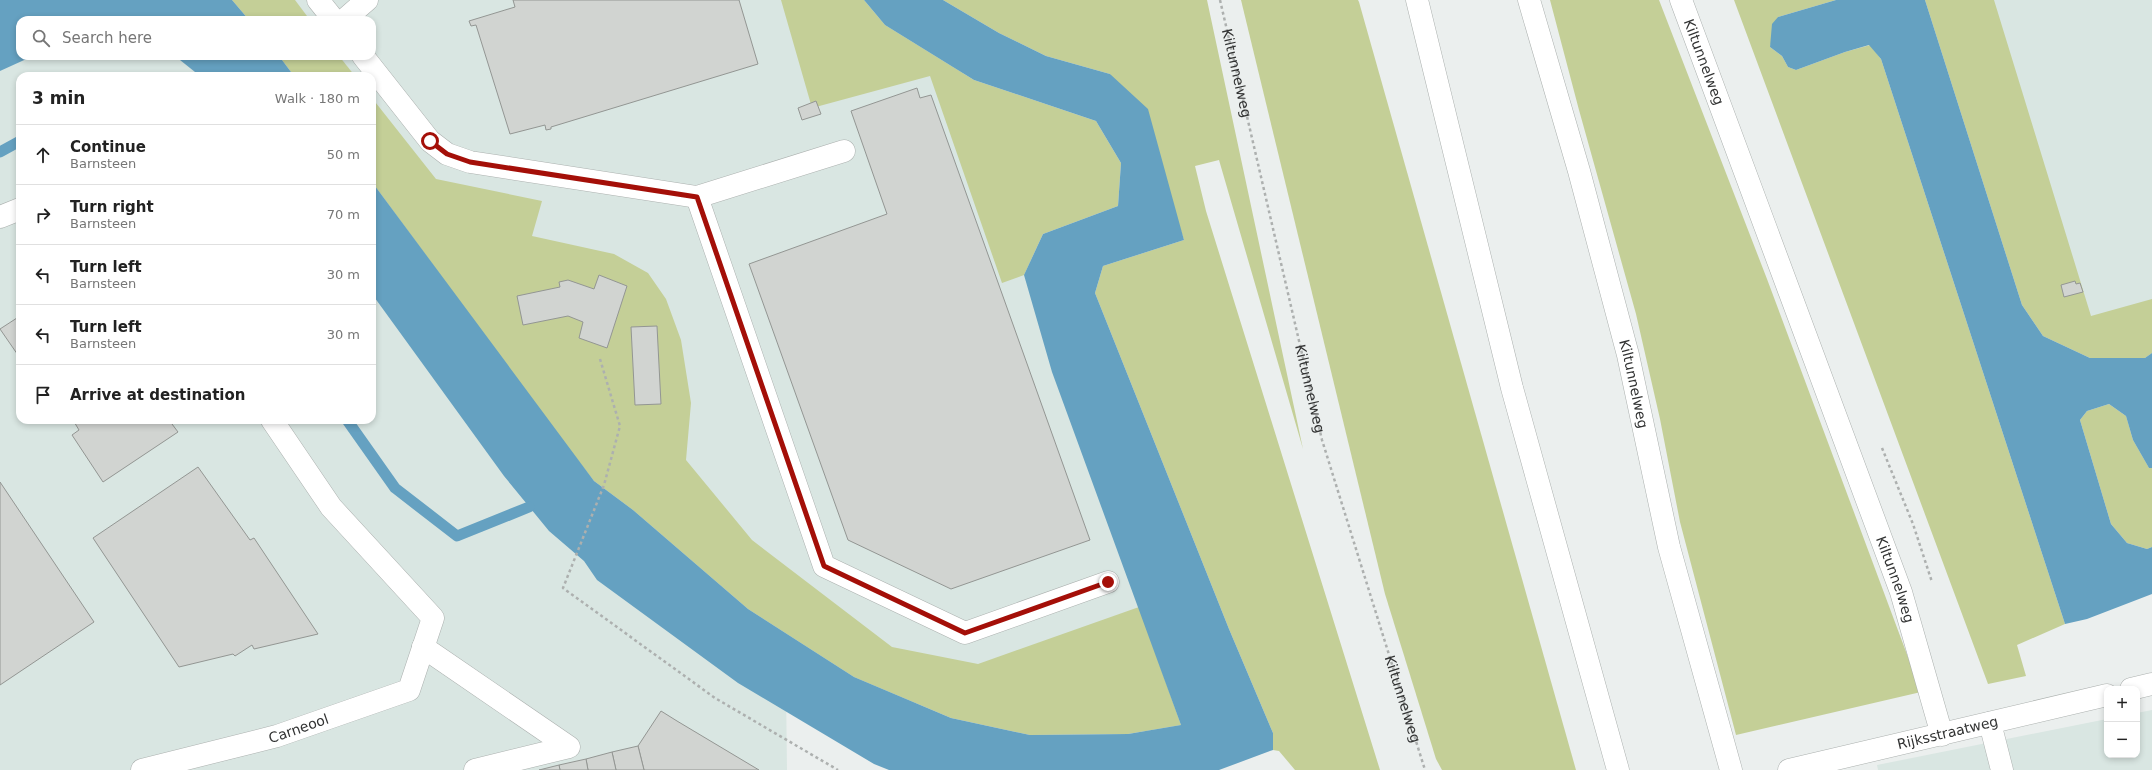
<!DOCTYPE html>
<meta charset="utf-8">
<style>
:root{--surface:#fff;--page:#f6f6f6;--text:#222;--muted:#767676;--line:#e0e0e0}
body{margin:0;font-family:"DejaVu Sans",sans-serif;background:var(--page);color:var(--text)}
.controls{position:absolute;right:12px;bottom:12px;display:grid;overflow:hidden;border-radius:8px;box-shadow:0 2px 6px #0003}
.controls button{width:36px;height:36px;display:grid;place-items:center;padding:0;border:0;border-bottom:1px solid var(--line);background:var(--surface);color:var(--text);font:20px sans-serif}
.stop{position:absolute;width:12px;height:12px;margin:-9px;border:3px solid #a40f08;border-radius:50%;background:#fff}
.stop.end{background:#a40f08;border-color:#fff;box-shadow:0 1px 4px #0008}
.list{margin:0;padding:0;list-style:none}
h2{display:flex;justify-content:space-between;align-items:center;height:52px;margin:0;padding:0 16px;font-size:17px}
h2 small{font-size:13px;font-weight:400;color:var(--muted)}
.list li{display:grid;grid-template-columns:26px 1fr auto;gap:12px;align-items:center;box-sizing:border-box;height:60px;padding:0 16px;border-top:1px solid var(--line)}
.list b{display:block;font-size:15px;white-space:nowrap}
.list p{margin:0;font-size:13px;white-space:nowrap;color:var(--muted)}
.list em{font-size:13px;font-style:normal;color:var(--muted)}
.icon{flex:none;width:22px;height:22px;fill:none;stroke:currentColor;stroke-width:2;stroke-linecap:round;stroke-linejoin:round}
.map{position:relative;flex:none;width:2152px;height:770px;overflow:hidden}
.search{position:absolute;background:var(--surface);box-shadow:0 2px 6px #0003;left:16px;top:16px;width:360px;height:44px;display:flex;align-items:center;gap:10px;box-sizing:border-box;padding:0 14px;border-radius:12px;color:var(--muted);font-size:15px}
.panel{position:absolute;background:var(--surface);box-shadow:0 2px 6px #0003;left:16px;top:72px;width:360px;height:352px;border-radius:12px}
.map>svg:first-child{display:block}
.built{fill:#d9e6e2;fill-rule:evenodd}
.green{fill:#c4cf97}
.water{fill:#65a1c1}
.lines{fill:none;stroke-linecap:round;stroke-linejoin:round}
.stream{stroke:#65a1c1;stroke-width:11}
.building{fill:#d1d4d1;stroke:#939693}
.minor-casing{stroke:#acb1af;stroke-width:23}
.major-casing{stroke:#acb1af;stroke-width:23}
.path{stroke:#adb0af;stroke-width:2.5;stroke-dasharray:3 3;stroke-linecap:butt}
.minor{stroke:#fff;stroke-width:22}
.major{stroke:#fff;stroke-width:22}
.route{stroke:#a40f08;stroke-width:5}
.labels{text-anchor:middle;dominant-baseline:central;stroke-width:4;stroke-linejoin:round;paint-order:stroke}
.street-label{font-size:14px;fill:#323333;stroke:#fff}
</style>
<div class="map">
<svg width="2152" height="770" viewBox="0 0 2152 770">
<rect width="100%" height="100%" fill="#ebefee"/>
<!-- built -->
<g class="built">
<path d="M0,0h849l112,67 237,671 -412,-51 1,83h-787zM20,20h352v36h-352zM20,76h352v344h-352z"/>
<path d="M1979,0h173v494z"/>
<path d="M2152,710v60h-274l-1,-5 230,-46v36h30v-42z"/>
</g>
<!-- green -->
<g class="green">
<path d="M232,0h63l15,20h-61z"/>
<path d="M781,0h83l21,25 89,55 122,41 25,42 -3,43 -75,28 -19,41 -22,8 -72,-207 -118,32z"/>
<path d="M943,0h264l96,449 -84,-289 -24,6 11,45 174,559h-85l-16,-19 -6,-1v-17l-44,-104 -134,-336 8,-27 81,-26 -7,-21 -67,-145 -64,-18 -47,-23z"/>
<path d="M1241,0h117l1,2 217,768h-134l-6,-11 -51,-165z"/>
<path d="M1550,0h109l108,279 154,413 -185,43 -56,-213 -20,-103 -24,-105 -57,-204z"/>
<path d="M1734,0h102l-58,17 -8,30 12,9 6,11 8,3 49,-18 25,-7 11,14 184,565 -48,21 9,31 -38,8z"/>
<path d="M1925,0h69l97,316 61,-17v54l-7,5h-55l-47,-22 -21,-31z"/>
<path d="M279,56h60l16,20h-61z"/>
<path d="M372,98l64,81 106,22 -10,35 82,18 34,19 18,26 15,41 10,63 -5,57 66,80 140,107 86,17 161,-57 42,118 -53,9 -98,1 -79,-17 -97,-41 -106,-68 -115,-99 -39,-29 -45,-58 -177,-241z"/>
<path d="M2109,404l17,12 7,24 16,28h3v79l-5,2 -20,-6 -16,-19 -31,-104 7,-9z"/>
</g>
<!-- water -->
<g class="water">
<path d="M0,0h232l17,20h-229v36h13l-33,15z"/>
<path d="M864,0h79l56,33 47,23 64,18 38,35 36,131 -81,26 -8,27 134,336 44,104v17l-54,20h-330l-15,-6 -136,-81 -141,-103 -13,-19 -35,-30 -45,-55 -132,-182v-112l222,299 39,29 115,99 106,68 97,41 79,17 98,-1 53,-9 -129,-353 -28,-97 19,-41 75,-28 3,-43 -25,-42 -122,-41 -89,-55z"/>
<path d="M1836,0h89l97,305 21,31 47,22h55l7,-5v115h-3l-16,-28 -7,-24 -17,-12 -22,7 -7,9 31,104 16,19 20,6 5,-2v47l-65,25 -22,5 -184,-565 -12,-14 -24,7 -49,18 -8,-3 -6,-11 -12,-9 2,-23 6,-7z"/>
<path d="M175,56h104l15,20h-94z"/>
</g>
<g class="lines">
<!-- stream -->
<g class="stream">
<path d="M0,152l20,-11"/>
<path d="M347,420l48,68 62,48 72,-29"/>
</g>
</g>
<!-- building -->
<g class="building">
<path d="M513,0h226l19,64 -207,63v2l-5,1 -1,-5 -35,9 -34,-109 -5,1 -2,-5 46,-14z"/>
<path d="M917,88l3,10 11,-3 159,445 -139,49 -103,-49 -99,-276 138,-50 -36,-103z"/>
<path d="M816,101l5,13 -19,6 -4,-12z"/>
<path d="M599,275l28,11 -20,62 -28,-10 4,-16 -15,-6 -45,9 -6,-29 43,-9 -1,-5 9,-2 26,9z"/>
<path d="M2075,281l1,3 4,-1 3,9 -19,5 -3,-12z"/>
<path d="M20,316v42l-20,-29z"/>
<path d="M657,326l4,78 -26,1 -4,-78z"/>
<path d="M73,420h96l9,12 -75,50 -31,-47 7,-5z"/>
<path d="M198,467l52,73 4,-2 64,96 -64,15 -2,-4 -17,11 -2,-2 -54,13 -86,-129z"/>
<path d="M0,482l94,140 -94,63z"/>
<path d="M661,711l16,10 82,49h-115l-6,-24z"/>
<path d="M638,746l6,24h-28l-4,-18z"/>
<path d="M612,752l4,18h-28l-2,-11z"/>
<path d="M586,759l2,11h-28l-1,-5z"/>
<path d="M559,765l1,5h-21z"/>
</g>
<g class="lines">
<defs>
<g id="minor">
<path d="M318,0l16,20"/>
<path id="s2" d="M1681,0l220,592 41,143"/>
<path d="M344,20l23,-20"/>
<path d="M363,56l67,85 17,13 23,8 227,35 147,-46"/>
<path d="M697,197l127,369 141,67 143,-51"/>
<path d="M0,217l20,-8"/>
<path d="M423,647l146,100 -94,23"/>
<path d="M2131,689l21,-5"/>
<path d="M1990,723l12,47"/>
<path id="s3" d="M142,770l135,-34 132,-46 24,-72 -102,-111 -59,-87"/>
<path id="s4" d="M1789,770l318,-75"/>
</g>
<g id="major">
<path d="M1417,0l95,388 106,382"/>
<path id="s5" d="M1529,0l50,171 49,184 41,192 62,223"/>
</g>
</defs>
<!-- minor casing -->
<use href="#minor" class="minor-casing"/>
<!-- major casing -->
<use href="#major" class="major-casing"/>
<!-- path -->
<g class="path">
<path id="s1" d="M1220,0l102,440 103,330"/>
<path d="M600,359l20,67 -16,59 -41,103 152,110 123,72"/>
<path d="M1882,448l31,76 19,58"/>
</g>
<!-- minor -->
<use href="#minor" class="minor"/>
<!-- major -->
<use href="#major" class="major"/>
</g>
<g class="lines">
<!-- route -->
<path class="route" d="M430,141l17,13 23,8 227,35 127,369 141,67 143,-51"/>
</g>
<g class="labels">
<!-- street labels -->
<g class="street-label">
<text stroke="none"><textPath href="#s2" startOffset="66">Kiltunnelweg</textPath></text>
<text stroke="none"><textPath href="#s1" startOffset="75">Kiltunnelweg</textPath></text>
<text stroke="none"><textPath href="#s5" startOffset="398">Kiltunnelweg</textPath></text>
<text stroke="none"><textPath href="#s1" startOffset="399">Kiltunnelweg</textPath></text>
<text stroke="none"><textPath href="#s2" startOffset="618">Kiltunnelweg</textPath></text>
<text stroke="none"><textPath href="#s1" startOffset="723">Kiltunnelweg</textPath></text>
<text stroke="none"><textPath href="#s3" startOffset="162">Carneool</textPath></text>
<text stroke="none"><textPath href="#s4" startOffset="163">Rijksstraatweg</textPath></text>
</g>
</g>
</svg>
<div class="controls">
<button>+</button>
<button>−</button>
</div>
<div class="stop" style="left:430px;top:141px"></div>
<div class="stop end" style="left:1108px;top:582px"></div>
<div class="search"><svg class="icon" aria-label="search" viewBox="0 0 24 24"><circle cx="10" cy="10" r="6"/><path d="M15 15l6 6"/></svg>Search here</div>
<section class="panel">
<h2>3 min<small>Walk · 180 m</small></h2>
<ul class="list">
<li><svg class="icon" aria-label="ahead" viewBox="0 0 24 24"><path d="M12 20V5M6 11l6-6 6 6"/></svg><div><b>Continue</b><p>Barnsteen</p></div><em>50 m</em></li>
<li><svg class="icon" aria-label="right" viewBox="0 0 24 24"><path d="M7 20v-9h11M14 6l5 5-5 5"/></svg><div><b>Turn right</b><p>Barnsteen</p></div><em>70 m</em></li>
<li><svg class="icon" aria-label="left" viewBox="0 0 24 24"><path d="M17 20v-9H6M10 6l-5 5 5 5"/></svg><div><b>Turn left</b><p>Barnsteen</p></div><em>30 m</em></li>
<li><svg class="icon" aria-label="left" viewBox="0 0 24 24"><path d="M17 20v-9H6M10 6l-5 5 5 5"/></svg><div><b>Turn left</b><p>Barnsteen</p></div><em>30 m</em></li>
<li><svg class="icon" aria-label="arrive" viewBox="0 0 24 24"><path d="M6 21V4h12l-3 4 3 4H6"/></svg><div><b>Arrive at destination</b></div></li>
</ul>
</section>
</div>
